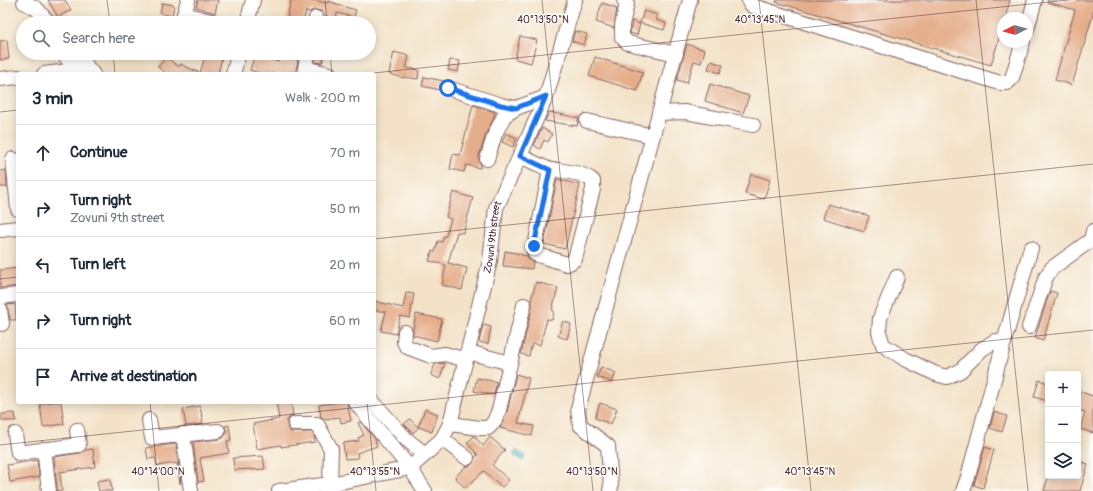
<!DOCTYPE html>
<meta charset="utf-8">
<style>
:root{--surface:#fff;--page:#f6f6f7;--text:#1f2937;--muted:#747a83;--line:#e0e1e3}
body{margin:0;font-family:Pangolin,sans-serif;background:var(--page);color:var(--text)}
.controls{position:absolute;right:12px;bottom:12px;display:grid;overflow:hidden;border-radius:4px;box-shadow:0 2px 10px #0003}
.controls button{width:36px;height:36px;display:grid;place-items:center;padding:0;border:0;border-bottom:1px solid var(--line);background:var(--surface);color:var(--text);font:20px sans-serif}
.compass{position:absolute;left:997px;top:12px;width:36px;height:36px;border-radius:50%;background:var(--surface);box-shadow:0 2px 10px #0003;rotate:264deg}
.stop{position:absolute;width:12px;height:12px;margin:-9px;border:3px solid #1a73e8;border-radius:50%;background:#fff}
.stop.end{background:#1a73e8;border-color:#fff;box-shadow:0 1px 4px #0008}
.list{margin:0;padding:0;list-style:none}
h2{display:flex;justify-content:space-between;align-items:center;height:52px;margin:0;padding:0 16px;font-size:17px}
h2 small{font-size:13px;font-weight:400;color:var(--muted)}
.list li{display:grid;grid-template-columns:26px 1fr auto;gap:12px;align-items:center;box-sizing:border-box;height:56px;padding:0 16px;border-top:1px solid var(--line)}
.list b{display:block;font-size:15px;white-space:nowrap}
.list p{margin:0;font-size:13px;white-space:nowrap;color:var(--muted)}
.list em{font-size:13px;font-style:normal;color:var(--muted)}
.icon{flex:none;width:22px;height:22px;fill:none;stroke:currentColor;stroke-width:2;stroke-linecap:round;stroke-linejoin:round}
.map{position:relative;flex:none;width:1093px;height:491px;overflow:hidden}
.search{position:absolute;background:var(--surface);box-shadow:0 2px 10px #0003;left:16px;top:16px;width:360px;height:44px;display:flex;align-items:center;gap:10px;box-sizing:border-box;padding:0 14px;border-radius:22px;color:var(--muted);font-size:15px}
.panel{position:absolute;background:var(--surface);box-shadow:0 2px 10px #0003;left:16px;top:72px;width:360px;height:332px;border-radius:4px}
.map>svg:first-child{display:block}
.water{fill:#3eadbb;stroke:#446673}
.building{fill:#e5ae8b}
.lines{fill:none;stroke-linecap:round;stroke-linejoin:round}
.minor-casing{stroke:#856362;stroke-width:16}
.minor{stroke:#fff;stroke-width:14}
.route{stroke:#1a73e8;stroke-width:5}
.ticks{fill:none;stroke:#4a1f2b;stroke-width:1;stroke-opacity:0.45}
.labels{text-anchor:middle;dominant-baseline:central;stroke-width:3;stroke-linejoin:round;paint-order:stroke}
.street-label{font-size:10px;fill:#4a1f2b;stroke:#fdfcf7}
.ticks-label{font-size:10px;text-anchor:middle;fill:#4a1f2b;stroke:#fdfcf7;stroke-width:3;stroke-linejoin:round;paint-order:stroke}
</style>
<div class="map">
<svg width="1093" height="491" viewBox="0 0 1093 491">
<rect width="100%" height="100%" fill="#fdfcf7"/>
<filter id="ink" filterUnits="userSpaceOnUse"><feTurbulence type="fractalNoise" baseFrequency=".025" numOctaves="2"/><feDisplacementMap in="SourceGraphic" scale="8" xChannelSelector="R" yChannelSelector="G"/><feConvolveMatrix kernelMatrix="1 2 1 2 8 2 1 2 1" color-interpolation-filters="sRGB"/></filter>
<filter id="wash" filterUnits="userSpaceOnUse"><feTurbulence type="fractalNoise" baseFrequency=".012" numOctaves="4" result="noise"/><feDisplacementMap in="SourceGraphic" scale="16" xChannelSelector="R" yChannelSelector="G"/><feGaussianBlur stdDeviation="0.9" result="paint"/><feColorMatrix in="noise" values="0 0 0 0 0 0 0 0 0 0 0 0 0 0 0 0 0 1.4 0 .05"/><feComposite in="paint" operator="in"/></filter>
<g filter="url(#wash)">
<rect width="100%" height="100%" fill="#f3e2c7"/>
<!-- water -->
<path class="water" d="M516,450l10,6 -3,5 -10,-6z"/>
<g id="blocks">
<!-- building -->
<g class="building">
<path d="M48,0h17l6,10 -13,7z"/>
<path d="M198,0h20l-3,13 -19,-6z"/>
<path d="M291,0h22l14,3 1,-2 9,3v1l19,5 -2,7 -17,-4 -1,10h-9l1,-7 -4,-1 -3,-4 -4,-1h-4l-3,2 -4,-1 -3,12h-17z"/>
<path d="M777,0h233l-5,18h-2v7l-12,40 -215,-63z"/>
<path d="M1048,0h45v14l-21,71 -17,-5 20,-70 -28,-8z"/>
<path d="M162,3l12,2 -2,11 -12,-3z"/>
<path d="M602,3l15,5 -3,20 -18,-6z"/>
<path d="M644,11l14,4 -2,5 10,3 -2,7 -24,-7z"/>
<path d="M632,21l8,3 -3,11 -7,-2z"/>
<path d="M575,31l12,3 -3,11 -12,-4z"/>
<path d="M520,36l17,4 -6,23 -16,-4z"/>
<path d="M7,40l2,19 -9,1v-19z"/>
<path d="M687,44l18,6 -4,13 -7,-2 -7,22 -10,-3z"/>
<path d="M394,52l15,4 -3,12 13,2 -1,9 -14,-2v1l-15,-4z"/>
<path d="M206,53h17l-5,21h-51l-9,-7 8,-10 13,10 1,-3 20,9z"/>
<path d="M255,54l23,8 2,-7 18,5 -3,14h-32l-13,-4z"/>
<path d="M316,54l8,2 -2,7 -7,-1z"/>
<path d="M595,57l48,15 -6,19 -48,-15z"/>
<path d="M450,60l10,1 -2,11 -10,-2z"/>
<path d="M711,61l12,4 -3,8 -12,-4z"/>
<path d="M424,77l20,4 -4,4v5l-18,-4z"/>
<path d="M710,84l39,12 -6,17 -38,-12z"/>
<path d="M473,105l22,7 -2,8 -6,11 -8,25v4l2,5 -1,3 -14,-3 -2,7 -14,-3 3,-15 7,1z"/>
<path d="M549,112l30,6 -2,8 -32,-5z"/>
<path d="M542,128l10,6 -4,8 -4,-2 -4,9 -6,-4z"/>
<path d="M506,133l11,5 -4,9 -11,-5z"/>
<path d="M6,170l1,17h-7v-16z"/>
<path d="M751,174l19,6 -6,19 -19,-5z"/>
<path d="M557,179l23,6 -15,64 -21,-5z"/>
<path d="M453,192l20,6 -10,35 -6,-1 -9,31 19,5 -5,22 -20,-5 4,-20 -17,-4 3,-10 3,1 3,-11 4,1 2,-6h2l5,-17 -5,-2z"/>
<path d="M828,204l41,12 -5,15 -41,-13z"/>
<path d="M505,251l16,3v1l6,1 2,4 4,2 -1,7 -29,-3z"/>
<path d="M18,268v18l-18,2v-18z"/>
<path d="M536,282l22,6 -6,22 2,1 -2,9 -5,-1 -7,26 -8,-2 -3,13 -8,-2 11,-47v-4l-1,-3z"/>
<path d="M1050,291l7,2 -14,48 -8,-3z"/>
<path d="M406,293l8,1 -4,24 -10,-2 -4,18 -15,-3 5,-19 -12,-2v-9l29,7z"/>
<path d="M15,304l1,16h-6l-3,-15z"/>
<path d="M416,314l26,5 -5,22 -24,-6v-6z"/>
<path d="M563,321l8,3 -4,15 -9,-3z"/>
<path d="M483,325l8,2 -3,17 -9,-2z"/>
<path d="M445,363l-5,16 -9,-4 4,-11z"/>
<path d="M601,367l15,6 -4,9 -15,-5z"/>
<path d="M516,374l13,4 -11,45 16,3 -2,10 -32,-8 7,-16z"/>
<path d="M477,378l20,4 -3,13 -20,-4z"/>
<path d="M1039,380l9,3v18l-14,-4z"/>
<path d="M1078,391l15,5v37l-13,-4 5,-17 -7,-2z"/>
<path d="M55,402h6l3,22 -21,3 -3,-23z"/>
<path d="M276,402h15l2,14 -3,1 -3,3v4l1,5 3,3h21l2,3 1,7 -34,5v-2l-24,4 -4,-25 26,-5z"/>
<path d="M339,402h8l4,19 -10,2 -1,-6 -16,2 -3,-2 -2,-12z"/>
<path d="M600,403l17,6 -6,15 -16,-6z"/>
<path d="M200,406l3,18 -17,2 -3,-17z"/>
<path d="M425,409l13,5 -6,18 -13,-5 -6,6 -9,-9 6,-5 8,8z"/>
<path d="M994,412l13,4 -5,16 -12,-4z"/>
<path d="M15,413l1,8h-14v-7z"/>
<path d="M360,421l15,18 2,7 -20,7 1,5 -13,1 -2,-16 16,-2 -1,-3 6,-3 -6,-12z"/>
<path d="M229,425l2,15 -4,1 2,12 -29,5 4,23 -6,1 -5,-40 26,-3 4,-1 3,-4v-4l-1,-4z"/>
<path d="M474,436l9,10 7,-9 15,13 -13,15 17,15 -7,7 -18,-16 -19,17 -10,-11 11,-11h4l3,-3 2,-6 3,-2 -11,-12z"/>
<path d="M176,444l5,39 -1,1 -3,-21 -20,3 -2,-8 -7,1 -2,-11z"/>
<path d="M985,447l9,3 -11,38 -9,-3z"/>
<path d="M93,449l2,18 -35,5 2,19h-5l-3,-34 26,-4 5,-3z"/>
<path d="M263,456l2,13 -13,1v-1l-18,1 -1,-12z"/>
<path d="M37,460l2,17 -29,5 -3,-17z"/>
<path d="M1078,461l10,3 -8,27h-36l4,-15h30z"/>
<path d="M110,479l2,12h-13l-2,-10z"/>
</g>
</g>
</g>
<g filter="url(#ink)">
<use href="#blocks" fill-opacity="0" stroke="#856362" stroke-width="1"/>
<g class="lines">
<defs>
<g id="minor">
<path d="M26,0l-2,2 13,7 12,14"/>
<path d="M624,0l3,3 -5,22v12l6,6 48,11"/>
<path d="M749,0v2l4,4 247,77h7l5,-5 11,-36"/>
<path d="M184,14l34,9"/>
<path d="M182,23l6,-23"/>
<path d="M247,23l6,-23"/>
<path d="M315,23l1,-5"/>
<path d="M1027,29l8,-29"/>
<path d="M63,53l16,21"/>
<path d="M75,53l18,21"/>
<path d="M308,53l-3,15 25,6"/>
<path d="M44,74l32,-4 10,-5"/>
<path d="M233,74l6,-21"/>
<path d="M0,79l18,-2"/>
<path d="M448,88l53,17 15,3 30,-11"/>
<path d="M659,113l26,-1 26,5 42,8"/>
<path d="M587,121l66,15"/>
<path d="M520,156l30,14h8l22,4 9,4 4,3v8l-18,70 -4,3 -4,2 -32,-10 -1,-3 16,-81"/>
<path d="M13,159l5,50"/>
<path d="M487,159l8,-25 9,-18 12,-8"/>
<path d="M0,230l18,-2"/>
<path d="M897,277l-17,41 -1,14 4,13 22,14 31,15 11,3 13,-6 22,-22 13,-8 9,1"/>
<path d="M0,297l18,-2"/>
<path d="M0,309l2,15"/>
<path d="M1029,327l17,-50 6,-9 39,-28 2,-9"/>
<path d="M405,332l-1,10 3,5 24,9 14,-2 21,6"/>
<path d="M468,352l42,11"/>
<path d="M355,402l55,66 15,23"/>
<path d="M373,402l33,37 19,15"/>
<path d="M149,420l3,18 66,-7"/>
<path d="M295,424h22l14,25 -1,35"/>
<path d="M450,424l30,4h8l6,-6 5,-12 25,-105"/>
<path d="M15,434l3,19 61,-8 -2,-15"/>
<path d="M183,434l8,57"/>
<path d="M442,439l25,19"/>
<path d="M44,449l5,42"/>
<path id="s1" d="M279,491l51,-7 80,-16 32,-29 8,-15 40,-163 6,-53 24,-52 26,-59 29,-97"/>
<path d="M610,491l1,-4 -3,-41 -28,-21 -2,-16 112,-409"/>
<path d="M963,491l5,-14 36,-135 27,-94"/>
</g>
</defs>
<!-- minor casing -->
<use href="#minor" class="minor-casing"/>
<!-- minor -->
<use href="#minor" class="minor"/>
</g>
</g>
<g class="lines" filter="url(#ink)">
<!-- route -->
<path class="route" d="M448,88l53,17 15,3 30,-12 -26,60 30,14 -16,76"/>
</g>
<!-- ticks -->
<path class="ticks" d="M107,0l3,23M325,0l2,23M542,0l51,491M759,0l52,491M976,0l52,491M113,53l2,21M330,53l2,21M364,74l704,-74M0,112l18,-2M374,239l719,-75M0,279l18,-2M150,402l9,89M367,402l9,89M0,445l1093,-115"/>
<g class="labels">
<!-- street labels -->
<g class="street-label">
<text stroke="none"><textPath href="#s1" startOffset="385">Zovuni 9th street</textPath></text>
</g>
</g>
<g class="ticks-label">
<text x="543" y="23">40°13'50"N</text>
<text x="760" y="23">40°13'45"N</text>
<text x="158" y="475">40°14'00"N</text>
<text x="375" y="475">40°13'55"N</text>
<text x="592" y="475">40°13'50"N</text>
<text x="810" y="475">40°13'45"N</text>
</g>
</svg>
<div class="controls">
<button>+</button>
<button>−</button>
<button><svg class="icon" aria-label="layers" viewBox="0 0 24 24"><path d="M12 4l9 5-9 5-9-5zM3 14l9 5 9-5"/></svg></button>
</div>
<svg class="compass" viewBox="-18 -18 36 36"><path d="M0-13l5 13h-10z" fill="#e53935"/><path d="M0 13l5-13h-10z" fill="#747a83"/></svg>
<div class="stop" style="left:448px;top:88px"></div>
<div class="stop end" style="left:534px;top:246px"></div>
<div class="search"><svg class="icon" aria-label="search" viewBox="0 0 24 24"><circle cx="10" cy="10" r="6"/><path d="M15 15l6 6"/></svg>Search here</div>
<section class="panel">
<h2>3 min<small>Walk · 200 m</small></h2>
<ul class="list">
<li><svg class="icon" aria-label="ahead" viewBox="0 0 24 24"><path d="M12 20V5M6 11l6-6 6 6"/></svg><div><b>Continue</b></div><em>70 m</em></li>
<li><svg class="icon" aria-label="right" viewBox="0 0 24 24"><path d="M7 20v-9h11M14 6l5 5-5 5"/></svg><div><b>Turn right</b><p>Zovuni 9th street</p></div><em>50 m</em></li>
<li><svg class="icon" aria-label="left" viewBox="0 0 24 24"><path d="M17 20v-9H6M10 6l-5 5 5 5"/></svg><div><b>Turn left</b></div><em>20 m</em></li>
<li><svg class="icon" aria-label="right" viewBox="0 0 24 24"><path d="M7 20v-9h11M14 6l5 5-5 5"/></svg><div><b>Turn right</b></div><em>60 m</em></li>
<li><svg class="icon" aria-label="arrive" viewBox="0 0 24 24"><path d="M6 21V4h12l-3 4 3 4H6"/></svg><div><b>Arrive at destination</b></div></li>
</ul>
</section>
</div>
